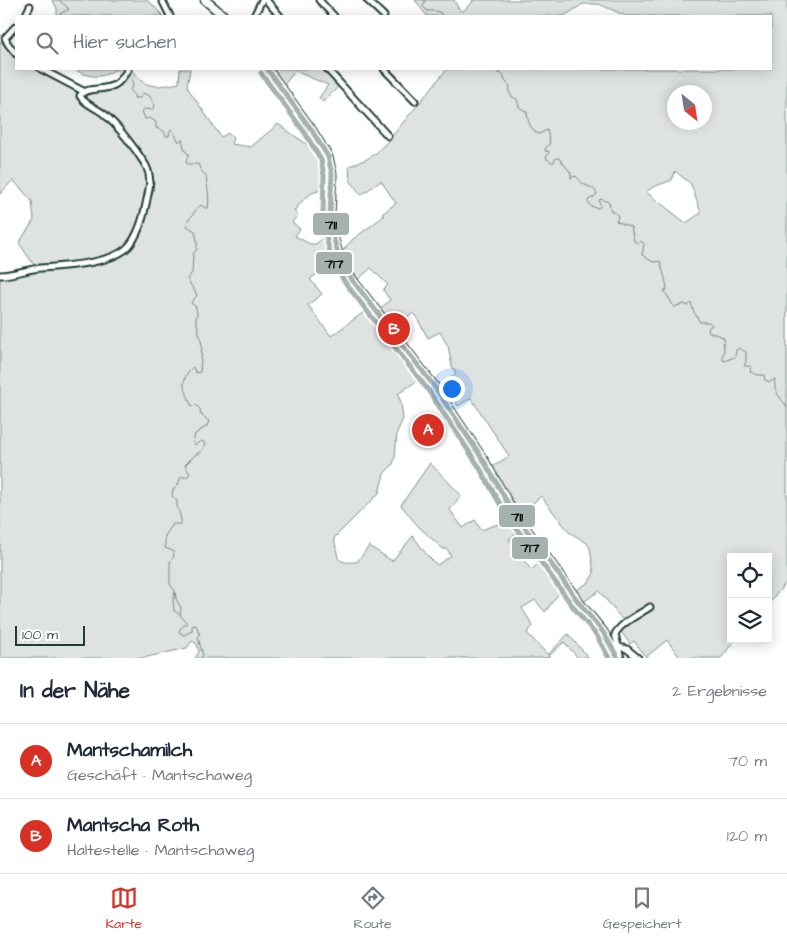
<!DOCTYPE html>
<html lang="de">
<meta charset="utf-8">
<style>
:root{--surface:#fff;--page:#f2f2f3;--text:#1f2937;--muted:#747a83;--line:#e0e1e3;--accent:#d93025}
body{margin:0;font-family:"Architects Daughter",sans-serif;background:var(--page);color:var(--text)}
.controls{position:absolute;right:15px;bottom:15px;display:grid;overflow:hidden;border-radius:0px;box-shadow:0 2px 12px #0003}
.controls button{width:45px;height:45px;display:grid;place-items:center;padding:0;border:0;border-bottom:1px solid var(--line);background:var(--surface);color:var(--text);font:25px sans-serif}
.compass{position:absolute;left:667px;top:85px;width:45px;height:45px;border-radius:50%;background:var(--surface);box-shadow:0 2px 12px #0003;rotate:150deg}
.scale{position:absolute;left:15px;bottom:12px;width:70px;box-sizing:border-box;padding-left:5px;border:2px solid #1f3d34;border-top:0;font-size:14px;line-height:18px;white-space:nowrap;color:#1f3d34;-webkit-text-stroke:4px #fff;paint-order:stroke}
.you{position:absolute;left:451px;top:388px;width:18px;height:18px;margin:-12px;border:4px solid #fff;border-radius:50%;background:#1a73e8;box-shadow:0 0 0 8px #1a73e833}
.badge{display:grid;place-items:center;width:32px;height:32px;border-radius:50%;background:var(--accent);color:#fff;font-size:16px;font-weight:700}
.pin{position:absolute;translate:-50% -50%;border:2px solid #fff;box-shadow:0 1px 5px #0006}
.list{margin:0;padding:0;list-style:none}
h2{display:flex;justify-content:space-between;align-items:center;height:65px;margin:0;padding:0 20px;font-size:21px}
h2 small{font-size:16px;font-weight:400;color:var(--muted)}
.list li{display:grid;grid-template-columns:32px 1fr auto;gap:15px;align-items:center;box-sizing:border-box;height:75px;padding:0 20px;border-top:1px solid var(--line)}
.list b{display:block;font-size:19px;white-space:nowrap}
.list p{margin:0;font-size:16px;white-space:nowrap;color:var(--muted)}
.list em{font-size:16px;font-style:normal;color:var(--muted)}
.icon{flex:none;width:28px;height:28px;fill:none;stroke:currentColor;stroke-width:2;stroke-linecap:round;stroke-linejoin:round}
.map{position:relative;flex:none;width:787px;height:658px;overflow:hidden}
.search{position:absolute;background:var(--surface);box-shadow:0 2px 12px #0003;left:15px;right:15px;top:15px;height:55px;display:flex;align-items:center;gap:12px;box-sizing:border-box;padding:0 18px;border-radius:0px;color:var(--muted);font-size:19px}
.sheet{height:215px;background:var(--surface)}
nav{display:flex;justify-content:space-around;align-items:center;box-sizing:border-box;height:70px;border-top:1px solid var(--line);background:var(--surface);font-size:14px;color:var(--muted)}
nav a{display:grid;justify-items:center;gap:2px}
nav .on{color:var(--accent)}
.map>svg:first-child{display:block}
.green{fill:#dee3e2;stroke:#7e908b;fill-rule:evenodd}
.lines{fill:none;stroke-linecap:round;stroke-linejoin:round}
.stream{stroke:#758883;stroke-width:1}
.street-casing{stroke:#1f3d34;stroke-width:9}
.secondary-casing{stroke:#1f3d34;stroke-width:11}
.street{stroke:#fff;stroke-width:5}
.secondary{stroke:#fff;stroke-width:8}
.bus-1-casing{stroke:#fff;stroke-width:9}
.bus-2-casing{stroke:#fff;stroke-width:9}
.bus-1{stroke:#a5b1ae;stroke-width:5}
.bus-2{stroke:#a5b1ae;stroke-width:5}
.line-badge{stroke:#fff;stroke-width:2}
.pale-badge-label{font-size:14px;text-anchor:middle;font-weight:bold;fill:#111}
</style>
<div class="map">
<svg width="787" height="658" viewBox="0 0 787 658">
<rect width="100%" height="100%" fill="#fff"/>
<filter id="ink" filterUnits="userSpaceOnUse"><feTurbulence type="fractalNoise" baseFrequency=".02" numOctaves="2"/><feDisplacementMap in="SourceGraphic" scale="10" xChannelSelector="R" yChannelSelector="G"/><feConvolveMatrix kernelMatrix="1 2 1 2 8 2 1 2 1" color-interpolation-filters="sRGB"/></filter>
<g filter="url(#ink)">
<!-- green -->
<g class="green">
<path d="M52,0h94l5,3 12,13h-106v-8z"/>
<path d="M415,0h39l4,8 4,4 11,-10 -1,-2h315v581l-19,24v-48h-37v82h5l-15,19h-41l-13,-18 -21,17 -12,-16 -4,3 -10,-14 6,-6 -27,-33 -17,12 -7,-12 14,-9 5,-9 -4,-25 -3,-5 -18,-11 -28,-36 -22,19 -6,-7 -22,-40 18,-12 -38,-58 -13,8 -15,-22 13,-10 -4,-8 -4,-20 -8,-14 -12,6 -14,-25 -22,14 -13,-17 11,-10 -7,-10 5,-5 -17,-17 -15,13 -15,-28 11,-13 32,-24 -2,-2 14,-11 -15,-22 -20,14 -11,-15 -1,-14 18,-7 8,-5 13,-13 59,-72h324v-53h-145l-27,-12h-16l-19,12h-137zM674,92h30v30h-30zM675,171l16,13 10,29 -15,10 -40,-31 7,-5 19,-7z"/>
<path d="M0,41l16,15v13h18l44,22 -2,6 21,15 -14,-16 1,-3 28,-3 10,-7 9,-14c14,21 26,18 48,14l1,-14h10l-3,18 34,50 7,-4 5,5 -2,6 20,3 27,-23 41,29 6,19v18c-15,0 -22,10 -31,21l4,4 -6,7 8,7 -5,7 15,8h6l13,-12 9,27 -28,20 12,15 -14,11 23,31 37,-27h4l52,67 -26,18 3,9 2,16 -6,13 -2,26 -2,6 -9,10 -5,19 -45,45 4,20c5,6 13,4 19,4l12,-16 23,15 21,-25 14,19 10,10 14,-9 -4,-7h-4l-26,-24 -16,-20 29,-42 31,32 -11,15 13,18 12,-8 6,10 14,-5 22,-5 7,9 -15,10 22,31 14,-12 20,27 -20,27 -10,-12 -13,8 11,18 -6,7 21,22 20,-21 20,23 -10,1 -14,-16 -17,16h-352l4,-6 -2,-8 -5,-3 -5,7 -44,10h-143v-385l11,-1 23,-7 -15,-22 15,-23 -2,-19 -19,-21 -13,14z"/>
<path d="M73,69h53l-5,8 -5,-8c-17,11 -26,8 -43,0z"/>
<path d="M272,69h54l13,17 -16,16 -4,-4 9,-13 -33,-14 -12,15 -12,-16z"/>
</g>
<g class="lines">
<!-- stream -->
<g class="stream">
<path d="M59,0l10,9 -9,5 2,2"/>
<path d="M425,0v2l-2,4 4,5h9l5,2v3"/>
<path d="M495,69l3,4 5,1 2,7 5,5 -1,6 3,5 5,2 2,8 8,5c0,8 4,19 12,22l8,-4 3,13 -5,6v2h4l-3,7 5,4h3l2,-4h3l12,15v5l5,-2 7,8 11,5 3,5 -3,3 -6,3c1,7 4,7 10,8l3,-2 -2,-4 1,-3 9,3 2,9 6,3 1,3 -2,4 15,6 3,14 4,2 3,-2 3,3 -2,11 11,7 7,-1c2,8 7,22 7,29h-3l10,17 10,-3 4,2 3,-3 3,9 6,10h9l3,3 -4,3 1,4 14,5 2,4 -2,1 1,8 -2,8 2,3 11,-4 1,-7 3,-2 7,4v10l-2,4h7l-1,6 8,3h6l1,5 5,2 5,-3c-2,13 5,17 12,28"/>
<path d="M129,71l4,14 -3,5 4,4v4h6l2,-5 8,3 5,10 -3,4 -7,-1 -3,2 3,8 5,-1 6,4v6l8,3 2,5h3l1,-6 2,-1 7,13 3,-3 3,12 4,3 -3,7 1,3h11l3,7 5,4c1,12 4,22 2,33h-3l-4,-3c-7,4 -7,11 -13,15l-1,6 8,5 2,10v8l-4,5 -1,19 -5,6 10,16 -6,8 5,4 1,7 -1,5 6,26 -2,27 -4,1 -3,-6c-5,4 -10,12 -9,19 0,2 3,6 3,8 2,5 2,7 5,12l4,-1 4,4 1,6 8,6 -2,5 -12,8 -2,8 2,3 6,-4 4,2 -3,8 -7,4 -10,10 5,9 -3,3h-6l-4,10 -4,3 -1,6 5,5c-1,9 5,14 4,23h-8l-8,12v12l8,3 1,5 -4,6v22l5,7 1,8 5,9 -1,7 7,8 -7,6 -1,3 5,3 8,-4v-5l4,-1 4,10 -2,2 5,19 -2,2"/>
<path d="M175,592l-2,9 1,10 5,3"/>
</g>
<defs>
<g id="street">
<path d="M162,0l8,16"/>
<path d="M266,0l14,16"/>
<path d="M319,0l15,16"/>
<path d="M367,0l17,16"/>
<path d="M25,16l5,-10"/>
<path d="M254,16l8,-16"/>
<path d="M16,26l-11,12 3,6 8,10"/>
<path d="M41,69l42,22"/>
<path d="M327,69l61,67"/>
<path d="M384,69l31,32"/>
<path d="M0,275c14,0 27,-6 41,-7 23,-2 72,-4 88,-22 10,-12 14,-27 17,-42 3,-15 7,-26 -1,-40 -10,-16 -27,-38 -41,-50 -7,-6 -20,-10 -24,-18 4,-10 25,-4 36,-12 5,-3 9,-10 12,-15"/>
<path d="M619,647l8,2 11,9"/>
<path d="M621,658l-6,-24c7,-12 23,-19 35,-27"/>
</g>
<g id="secondary">
<path d="M205,0l19,16"/>
<path d="M267,69l44,60 17,28 4,17 -2,40 2,18 6,22 12,23 84,109 50,75 26,46 70,97 23,28 15,26"/>
</g>
</defs>
<!-- street casing -->
<use href="#street" class="street-casing"/>
<!-- secondary casing -->
<use href="#secondary" class="secondary-casing"/>
<!-- street -->
<use href="#street" class="street"/>
<!-- secondary -->
<use href="#secondary" class="secondary"/>
<defs>
<path id="bus-1" d="M267,69l44,60 17,28 4,17 -2,40 2,18 6,22 12,23 84,109 50,75 26,46 70,97 23,28 15,26"/>
<path id="bus-2" d="M261,73l44,60 16,27 3,15 -1,39 2,19 6,24 13,24 84,109 50,75 26,46 70,97 23,28 12,22"/>
</defs>
<!-- bus-1 casing -->
<use href="#bus-1" class="bus-1-casing"/>
<!-- bus-2 casing -->
<use href="#bus-2" class="bus-2-casing"/>
<!-- bus-1 -->
<use href="#bus-1" class="bus-1"/>
<!-- bus-2 -->
<use href="#bus-2" class="bus-2"/>
</g>
</g>
<g class="line-badge">
<rect x="312" y="212" width="38" height="24" rx="5" fill="#a5b1ae"/>
<rect x="315" y="251" width="38" height="24" rx="5" fill="#a5b1ae"/>
<rect x="498" y="504" width="38" height="24" rx="5" fill="#a5b1ae"/>
<rect x="511" y="536" width="38" height="24" rx="5" fill="#a5b1ae"/>
</g>
<g class="pale-badge-label">
<text x="331" y="229">711</text>
<text x="334" y="268">717</text>
<text x="517" y="521">711</text>
<text x="530" y="552">717</text>
</g>
</svg>
<div class="controls">
<button><svg class="icon" aria-label="locate" viewBox="0 0 24 24"><circle cx="12" cy="12" r="6"/><path d="M12 2v4M12 18v4M2 12h4M18 12h4"/></svg></button>
<button><svg class="icon" aria-label="layers" viewBox="0 0 24 24"><path d="M12 4l9 5-9 5-9-5zM3 14l9 5 9-5"/></svg></button>
</div>
<svg class="compass" viewBox="-18 -18 36 36"><path d="M0-13l5 13h-10z" fill="#e53935"/><path d="M0 13l5-13h-10z" fill="#747a83"/></svg>
<div class="scale">100 m</div>
<div class="you"></div>
<div class="pin badge" style="left:428px;top:430px">A</div>
<div class="pin badge" style="left:394px;top:329px">B</div>
<div class="search"><svg class="icon" aria-label="search" viewBox="0 0 24 24"><circle cx="10" cy="10" r="6"/><path d="M15 15l6 6"/></svg>Hier suchen</div>
</div>
<section class="sheet">
<h2>In der Nähe<small>2 Ergebnisse</small></h2>
<ul class="list">
<li><span class="badge">A</span><div><b>Mantschamilch</b><p>Geschäft · Mantschaweg</p></div><em>70 m</em></li>
<li><span class="badge">B</span><div><b>Mantscha Roth</b><p>Haltestelle · Mantschaweg</p></div><em>120 m</em></li>
</ul>
</section>
<nav>
<a class="on"><svg class="icon" aria-label="map" viewBox="0 0 24 24"><path d="M3 6l6-2 6 2 6-2v14l-6 2-6-2-6 2zM9 4v14M15 6v14"/></svg>Karte</a>
<a><svg class="icon" aria-label="directions" viewBox="0 0 24 24"><path d="M12 3l9 9-9 9-9-9zM9 14v-3h6M13 9l2 2-2 2"/></svg>Route</a>
<a><svg class="icon" aria-label="saved" viewBox="0 0 24 24"><path d="M7 4h10v16l-5-4-5 4z"/></svg>Gespeichert</a>
</nav>
